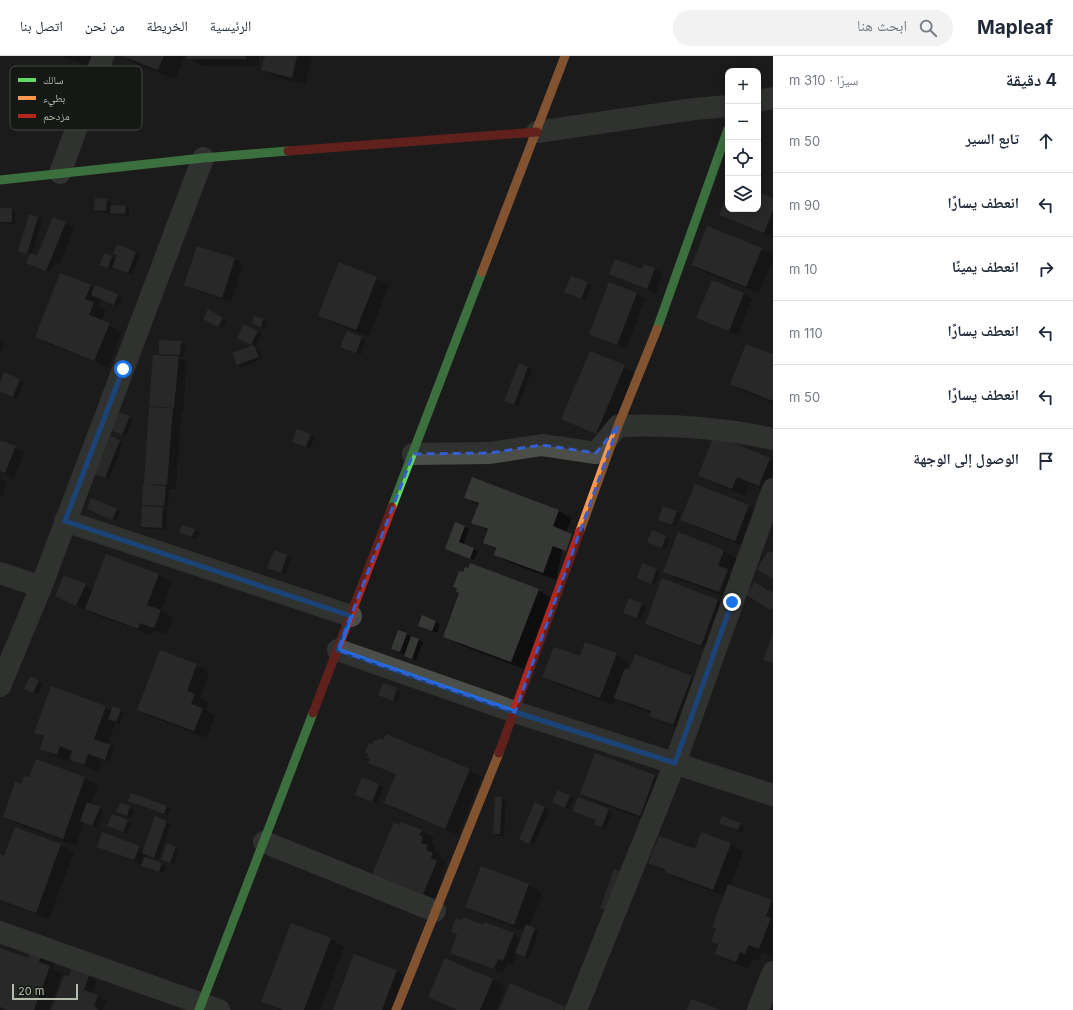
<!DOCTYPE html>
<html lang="ar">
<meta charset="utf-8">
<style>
:root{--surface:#fff;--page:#f2f2f3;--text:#1f2937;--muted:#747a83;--line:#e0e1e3}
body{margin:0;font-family:Inter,"Noto Naskh Arabic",sans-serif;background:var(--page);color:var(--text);direction:rtl}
.controls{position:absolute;right:12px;top:12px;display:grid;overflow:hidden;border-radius:8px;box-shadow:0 2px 10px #0003}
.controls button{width:36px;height:36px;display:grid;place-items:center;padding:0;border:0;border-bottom:1px solid var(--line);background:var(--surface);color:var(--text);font:20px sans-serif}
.scale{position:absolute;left:12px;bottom:10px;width:66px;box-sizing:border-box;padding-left:4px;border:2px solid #b3bcac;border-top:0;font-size:11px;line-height:14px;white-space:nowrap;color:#b3bcac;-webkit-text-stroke:3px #151815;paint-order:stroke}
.stop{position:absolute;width:12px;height:12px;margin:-9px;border:3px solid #1a73e8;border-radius:50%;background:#fff}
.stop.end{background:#1a73e8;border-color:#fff;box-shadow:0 1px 4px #0008}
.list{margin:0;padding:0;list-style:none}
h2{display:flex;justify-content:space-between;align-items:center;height:52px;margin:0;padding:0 16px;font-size:17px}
h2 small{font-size:13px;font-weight:400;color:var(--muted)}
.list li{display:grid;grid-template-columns:26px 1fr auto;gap:12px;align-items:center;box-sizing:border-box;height:64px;padding:0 16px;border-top:1px solid var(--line)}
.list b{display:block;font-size:15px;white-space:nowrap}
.list em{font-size:13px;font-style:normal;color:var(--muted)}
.icon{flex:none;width:22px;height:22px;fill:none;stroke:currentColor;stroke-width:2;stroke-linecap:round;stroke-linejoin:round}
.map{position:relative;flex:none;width:773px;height:954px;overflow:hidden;direction:ltr}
header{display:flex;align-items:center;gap:24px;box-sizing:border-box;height:56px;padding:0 20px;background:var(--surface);border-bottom:1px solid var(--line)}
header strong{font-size:19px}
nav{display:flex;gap:22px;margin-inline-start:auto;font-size:14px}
.search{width:280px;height:36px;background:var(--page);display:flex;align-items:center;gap:10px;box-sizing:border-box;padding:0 14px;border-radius:22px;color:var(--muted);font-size:15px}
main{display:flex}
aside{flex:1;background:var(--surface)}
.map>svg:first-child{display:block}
.shadow{fill:#0007}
.building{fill:#363835}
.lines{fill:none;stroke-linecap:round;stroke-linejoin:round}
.street{stroke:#4b4e49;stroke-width:22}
.fast{stroke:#63d668;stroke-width:9}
.slow{stroke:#ff974d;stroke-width:9}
.jam{stroke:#b3261e;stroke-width:9}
.route{stroke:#1a73e8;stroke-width:5}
.marked{fill:none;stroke:#345ed1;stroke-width:3;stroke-dasharray:8 5;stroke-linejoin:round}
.key{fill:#151815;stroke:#444942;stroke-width:1}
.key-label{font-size:11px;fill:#b3bcac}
</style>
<header>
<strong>Mapleaf</strong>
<div class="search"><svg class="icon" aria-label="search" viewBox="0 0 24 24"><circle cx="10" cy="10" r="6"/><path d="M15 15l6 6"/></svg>ابحث هنا</div>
<nav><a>الرئيسية</a><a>الخريطة</a><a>من نحن</a><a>اتصل بنا</a></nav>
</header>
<main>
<aside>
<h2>4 دقيقة<small>سيرًا · 310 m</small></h2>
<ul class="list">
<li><svg class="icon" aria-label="ahead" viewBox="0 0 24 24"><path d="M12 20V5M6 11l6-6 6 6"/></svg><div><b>تابع السير</b></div><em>50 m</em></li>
<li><svg class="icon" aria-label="left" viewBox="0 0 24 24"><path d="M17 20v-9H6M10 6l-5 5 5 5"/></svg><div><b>انعطف يسارًا</b></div><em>90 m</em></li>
<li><svg class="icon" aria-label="right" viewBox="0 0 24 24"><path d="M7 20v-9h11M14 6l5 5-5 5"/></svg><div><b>انعطف يمينًا</b></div><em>10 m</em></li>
<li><svg class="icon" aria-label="left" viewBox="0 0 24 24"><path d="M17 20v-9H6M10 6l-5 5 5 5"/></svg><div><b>انعطف يسارًا</b></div><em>110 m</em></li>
<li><svg class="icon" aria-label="left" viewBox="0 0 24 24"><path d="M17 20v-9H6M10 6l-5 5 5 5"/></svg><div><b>انعطف يسارًا</b></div><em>50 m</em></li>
<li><svg class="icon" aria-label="arrive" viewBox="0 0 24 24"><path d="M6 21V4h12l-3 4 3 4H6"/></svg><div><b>الوصول إلى الوجهة</b></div></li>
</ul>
</aside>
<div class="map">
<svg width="773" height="954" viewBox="0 0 773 954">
<rect width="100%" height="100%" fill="#1b1b1b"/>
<!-- shadow -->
<g class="shadow">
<path d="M61,0h30l-3,10z"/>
<path d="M123,0h62l-10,23 -38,-15z"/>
<path d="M188,0h71v10h-58l-13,-8z"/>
<path d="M266,0h46l-7,28 -30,-7 -13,-8z"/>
<path d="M758,137l15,6v38l-53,-22 8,-20v14h30z"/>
<path d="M106,144l5,2 -1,4 16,1 4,2 -1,7 -14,-1 -5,-3v1l-11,-1 -4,-2z"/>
<path d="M0,153h11l4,3v12l-15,-1z"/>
<path d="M38,162l4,2 -11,35 14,6 20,-38 9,5 -15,37 -5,-2 -4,9 -19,-8 -1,-9 -11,-4z"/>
<path d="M118,190l22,9 -8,20 -19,-9 -1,3 -7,-3 7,-9 4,2z"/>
<path d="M198,191l37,12 8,5 -12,38 -37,-13 -9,-5z"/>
<path d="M761,193l12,6v4l-14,34 -53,-20 -13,-8z"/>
<path d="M655,213l8,5 -7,19 -45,-19z"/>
<path d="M376,222l13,7 -20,52 -36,-14 -13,-8z"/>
<path d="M587,227l4,2 -6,15 -15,-6z"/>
<path d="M90,230l5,3v-3l27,12 -4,8 -17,-7 -3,7 8,4 -4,11 20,11 -14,35 -59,-23 -13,-8z"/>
<path d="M636,238l9,5 -19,50 -35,-15z"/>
<path d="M744,238l8,5 -14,36 -40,-17z"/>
<path d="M208,255l18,10 -4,7 -17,-10z"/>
<path d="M255,262l12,4 -2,7 -12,-5z"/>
<path d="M244,270l18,8 -7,13 3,1 4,11 -20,8 -5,-3 17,-18 -12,-6z"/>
<path d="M347,277l19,7 -5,15 -19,-8z"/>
<path d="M0,283l5,3 -5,13z"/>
<path d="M180,286l5,3 -1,12h-7l10,5 -4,50h-7l5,2 -5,75h-7l-1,19 -6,-1 5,3 -1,20 -20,-1 -4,-2 6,-20 -5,-3 7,-18 -5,-3 11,-74 -6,-4 14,-49 -4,-2z"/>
<path d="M591,296l47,22 -29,66 -47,-22z"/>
<path d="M773,299v48l-29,-12 -13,-7z"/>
<path d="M519,309l13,5 -14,36 -8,-3z"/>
<path d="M4,318l20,8 -7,17 -17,-7v-7z"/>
<path d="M129,361l4,2 -7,17 -14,-6z"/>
<path d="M311,379l4,2 -5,12 -13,-5z"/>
<path d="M714,381l59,24 -1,32 -22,-9 -5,12 -33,-13 -13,-8z"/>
<path d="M0,385l24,11 -10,26 -14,-6z"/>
<path d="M119,385l4,2 -14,36 -11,-4z"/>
<path d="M0,423l6,2 -3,15 -3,-1z"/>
<path d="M695,429l54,21 13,8 -14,34 -53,-21 -13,-8z"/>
<path d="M465,441l94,14 13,7 -6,14 -10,48 -48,-18 -13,-8 2,-4 -13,-7 5,-12 -16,-9 6,-17z"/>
<path d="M116,454l4,2 -4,9 -24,-10z"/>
<path d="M677,456l4,2 -5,12 -13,-4z"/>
<path d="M456,467l13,6 -6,16 15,6 -4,9 -24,-9z"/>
<path d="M183,470l16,7 -3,6 -16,-6z"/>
<path d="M653,476l17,7 -4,11 -17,-8z"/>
<path d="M274,495l17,7 -6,16 -13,-4z"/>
<path d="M724,495l13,7 -6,14 9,5 -8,22 -55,-20 -13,-8z"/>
<path d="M656,514l4,2 -5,13 -13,-5z"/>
<path d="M159,519l13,7 -11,28 12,8 -6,17 -13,-5 -3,5 -52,-19 -43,-20 29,-11 8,4z"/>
<path d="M662,524l56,20 13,8 -17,44 -55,-21 -13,-7z"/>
<path d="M538,534l13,8 -27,71 -66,-25 -13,-8 15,-43z"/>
<path d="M629,543l17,7 -5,13 -13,-5z"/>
<path d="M423,561l17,7 -3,9 -18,-7z"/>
<path d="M406,578l17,8 -7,18 -24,-11z"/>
<path d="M616,598l13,8 -3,8 65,7 13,7 -17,47 -23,-8 -13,-8v-2l-23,-8 -12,-7 -3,7 -56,-21 -13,-8 36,-18z"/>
<path d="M196,609l13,7 -9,26 8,5 -3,7 10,6 -8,22 -55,-21 -13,-7z"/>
<path d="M39,625l4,3 -5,10 -9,-3z"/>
<path d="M383,628l18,8 -4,10 -14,-5z"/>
<path d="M52,632l60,23 8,-1 4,2 -4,12 -4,-2 -9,23 7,3 -5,14 -7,-3 -4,13 -27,-13 -1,3 -16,-6 -13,-8 4,-10 -10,-6z"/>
<path d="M373,689l96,25 13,7 -24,58 -60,-25 -13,-7 11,-28 -26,-13z"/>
<path d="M596,698l59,22 13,8 -15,39 -59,-22 -13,-7z"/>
<path d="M36,704l49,18 13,7 -7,19 12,6 -6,17 -13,-4 -8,23 -59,-22 -13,-8 17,-31 8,-6z"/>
<path d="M379,729l4,2 -6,16 -17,-6z"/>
<path d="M559,735l15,8 -5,10 -11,-5z"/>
<path d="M502,742l4,2 -2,36h-6l-4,-2z"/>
<path d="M133,747l34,4 4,2 -3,7z"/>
<path d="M535,747l14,7 -15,35 -10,-4z"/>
<path d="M121,748l13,6 -3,8 -14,-6z"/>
<path d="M608,753l4,3 -6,17 -11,-5z"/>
<path d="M155,762l16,6 -13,35 -11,-4 -2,3 21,9 -3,6 -65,-27 41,1 5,2z"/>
<path d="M127,765l4,2 -4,10 -14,-5z"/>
<path d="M720,767l20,1 4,2 -2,6z"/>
<path d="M15,772l46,17 13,8 -25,66 -49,-18v-46l5,2z"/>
<path d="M421,775l13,7 -2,5 4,3 -2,4 7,4 -2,3 7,4 -10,40 -50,-20z"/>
<path d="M730,788l13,8 -13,34 43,16v52l-1,2 -10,-4 -4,9 -5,-2 -4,10 -20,-8 -13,-7 3,-9 -7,-4 13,-45 -46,-17 -29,-16 45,-12z"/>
<path d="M175,792l4,2 -5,14 -8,-3z"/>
<path d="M481,811l48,18 13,8 -13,34 10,4 -10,27 -12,-5 -5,12 -5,-1 -4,9 -52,-21 7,-17 -6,-3 32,-6 30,8 7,4 3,-7 -44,-17 -13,-8z"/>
<path d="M291,868l40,15 13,8 -24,63h-41l-17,-9z"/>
<path d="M0,893l29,11 3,-9 23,11 -3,7 10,5 -13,36 -49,-1z"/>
<path d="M73,914l24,11 -4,13 14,7 -4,9h-51z"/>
<path d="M396,915l13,7 -12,32h-63z"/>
<path d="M493,924l12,7 -9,23h-41l-26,-13z"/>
</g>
<!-- building -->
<g class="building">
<path d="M122,0h42l-6,14z"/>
<rect x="187" y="0" width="59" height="3"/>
<path d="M265,0h32l-5,22 -31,-8z"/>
<path d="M728,136v17h30v-17l15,6v12l-9,23 -45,-18z"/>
<path d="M95,142l12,1 -1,12 -12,-1z"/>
<path d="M111,149l15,1 -1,8 -15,-1z"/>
<rect x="0" y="152" width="12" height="14"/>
<path d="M29,158l9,3 -11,37 -9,-3z"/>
<path d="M53,161l13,5 -20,49 -20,-8 4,-10 11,5 -4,-2z"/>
<path d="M707,170l55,22 -16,39 -54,-22z"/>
<path d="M117,188l19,8 -8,21 -16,-6 5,-12 -4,-1z"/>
<path d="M197,190l38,12 -13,40 -38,-13z"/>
<path d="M104,197l8,3 -4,12 -8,-3z"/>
<path d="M615,203l27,10 2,-5 11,4 -8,21 -38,-15z"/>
<path d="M339,206l38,15 -21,53 -38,-14z"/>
<path d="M60,217l31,12 -6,14 9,3 -5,13 21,8 -16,38 -59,-24z"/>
<path d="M571,220l17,6 -7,17 -17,-7z"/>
<path d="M712,224l32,13 -15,38 -33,-13z"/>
<path d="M609,226l28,11 -20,52 -28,-11z"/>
<path d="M95,229l23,9 -4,11 -23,-10z"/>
<path d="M208,253l15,9 -5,9 -15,-8z"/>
<path d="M254,260l9,3 -2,8 -9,-3z"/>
<path d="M244,268l14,7 -7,14 -14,-7z"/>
<path d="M347,275l15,6 -6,16 -16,-6z"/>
<path d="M159,284l22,1 -1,14 -21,-1z"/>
<path d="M746,288l27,10v47l-43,-17z"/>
<path d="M254,289l5,12 -22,8 -5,-12z"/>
<path d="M590,295l35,14 -29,69 -35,-15z"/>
<path d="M153,299l26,1 -5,52 -25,-2z"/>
<path d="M519,307l9,4 -14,38 -10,-4z"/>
<path d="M4,316l16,7 -7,18 -13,-5v-10z"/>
<path d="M149,351l24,1 -6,77 -23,-1z"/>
<path d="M118,356l12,4 -8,19 -11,-5z"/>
<path d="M297,373l14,5 -5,13 -14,-5z"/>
<path d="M108,379l12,5 -15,38 -12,-5z"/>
<path d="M714,379l56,23 -11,28 -22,-9 -5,12 -34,-13z"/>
<path d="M0,384l16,6 -11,27 -5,-2z"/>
<path d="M472,421l87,33 -6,16 19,8 -6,17 -13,-5 -10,27 -49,-18 2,-7 -13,-5 5,-14 -17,-6 8,-20 -15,-5z"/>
<path d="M143,428l23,2 -2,20 -22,-1z"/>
<path d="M695,428l54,21 -14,36 -55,-21z"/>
<path d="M91,442l26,11 -5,11 -25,-11z"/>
<path d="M142,450l21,1 -1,21 -21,-1z"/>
<path d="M663,450l14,5 -5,14 -14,-5z"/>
<path d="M455,466l10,4 -6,16 15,6 -4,11 -25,-10z"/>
<path d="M182,469l13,4 -3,8 -13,-4z"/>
<path d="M652,474l14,6 -4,12 -15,-6z"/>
<path d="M678,476l46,18 -6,16 10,3 -9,23 -56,-20z"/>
<path d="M274,494l13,5 -6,18 -14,-5z"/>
<path d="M768,495l5,2v26l-16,-10z"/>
<path d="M106,498l53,20 -12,31 14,5 -7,18 -14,-5 -2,6 -53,-20z"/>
<path d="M470,507l69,26 -28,73 -68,-25 16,-44 -3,-1 1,-4 -4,-1 6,-16 4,1 2,-5 3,1z"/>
<path d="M642,507l15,6 -6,15 -14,-6z"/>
<path d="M64,519l22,9 -10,22 -21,-10z"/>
<path d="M662,522l56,22 -17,46 -56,-22z"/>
<path d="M754,526l19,11v14l-2,3 -25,-15z"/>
<path d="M629,542l13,5 -5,15 -14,-5z"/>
<path d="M422,559l14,6 -4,10 -14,-5z"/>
<path d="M398,574l9,3 -7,19 -9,-3z"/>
<path d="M773,577v30l-10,-3z"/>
<path d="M411,580l8,3 -7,20 -8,-3z"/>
<path d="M585,586l32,11 -17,45 -58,-21 12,-30 26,9z"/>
<path d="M160,594l37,14 -10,27 8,3 -4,10 12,4 -9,23 -57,-21z"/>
<path d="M635,598l57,22 -19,49 -24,-9 2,-5 -37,-13 11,-30 4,2z"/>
<path d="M30,620l9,5 -6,12 -9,-4z"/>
<path d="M383,627l14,5 -4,13 -15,-6z"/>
<path d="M51,630l55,20 -12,33 16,6 -5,15 -17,-6 -4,11 -15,-6 3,-8 -12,-5 -3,9 -17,-6 4,-13 -10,-3z"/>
<path d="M113,650l8,3 -5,13 -8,-3z"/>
<path d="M386,678l84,35 -25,60 -61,-26 12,-29 -28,-11 2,-4 -3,-1 1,-4 -3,-2 4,-9 3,1 2,-4 3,1 2,-3 4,2z"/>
<path d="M595,697l60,22 -15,41 -60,-22z"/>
<path d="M36,703l49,18 -22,62 -60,-22 12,-35 6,2 3,-8 5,1z"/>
<path d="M362,721l17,7 -7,18 -17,-7z"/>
<path d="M558,734l12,6 -5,12 -13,-6z"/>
<path d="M131,737l36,13 -3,8 -36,-13z"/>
<path d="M495,741h7l-2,37h-7z"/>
<path d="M578,741l31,12 -7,18 -8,-2 2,-5 -23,-9z"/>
<path d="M87,746l13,5 -8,19 -12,-5z"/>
<path d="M535,746l10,5 -16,37 -10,-5z"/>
<path d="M120,747l10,3 -3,10 -11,-4z"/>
<path d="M112,758l16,6 -5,12 -16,-6z"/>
<path d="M155,760l12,5 -13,37 -12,-5z"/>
<path d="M722,760l19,7 -3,7 -19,-7z"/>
<path d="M394,766l5,3 2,-3 21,8 -3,5 4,2 -2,6 7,2 -2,5 7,3 -2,5 6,3 -14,33 -51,-20z"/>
<path d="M15,771l46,17 -25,69 -36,-13v-46l4,2z"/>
<path d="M102,776l38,14 -6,14 -37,-13z"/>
<path d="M701,776l30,11 -18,47 -48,-18 1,-2 -18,-7 11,-27 36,13z"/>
<path d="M167,787l9,4 -6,16 -9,-3z"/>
<path d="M144,801l18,6 -3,9 -18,-6z"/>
<path d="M481,810l48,18 -15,41 -49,-18z"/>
<path d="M614,813l7,3 -14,38 -7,-2z"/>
<path d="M728,828l44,16 -6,16 5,2 -12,31 -10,-4 -4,9 -5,-2 -4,10 -21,-8 3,-10 -7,-2 5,-14 -4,-1z"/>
<path d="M464,861l19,8 2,-3 29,11 -11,28 -5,-2 -4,10 -44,-16 7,-19 -6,-2 5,-14 6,2z"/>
<path d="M291,867l40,15 -27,72h-20l-23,-8z"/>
<path d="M526,868l9,4 -10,29 -10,-4z"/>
<path d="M0,892l28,10 4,-8 10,4 -3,8 11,4 -16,44h-27l-7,-3z"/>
<path d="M354,898l43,16 -15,40h-49z"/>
<path d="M445,902l48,21 -13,31h-23l-29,-13z"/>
<path d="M72,913l17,6 -5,15 14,5 -4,11 4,2 -1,2h-46l13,-35 5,2z"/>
<path d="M510,927l56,24 -2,3h-65z"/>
<path d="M691,943l30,11h-34z"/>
</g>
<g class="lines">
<!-- street -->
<g class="street">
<path d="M758,45l15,-3"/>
<path d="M537,76l157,-23 34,-3"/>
<path d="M60,117l43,-117"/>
<path d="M413,398l77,-1 52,-8 54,8 22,-27c54,-2 102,1 155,13"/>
<path d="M65,465l286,95"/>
<path d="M0,517l41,14"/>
<path d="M338,594l177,62 258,83"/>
<path d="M0,630l41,-99 162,-429"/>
<path d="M264,786l171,69"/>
<path d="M0,876l219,78"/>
<path d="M576,954l99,-247 98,-274"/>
<path d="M758,954l15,-38"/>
</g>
<!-- fast -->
<g class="fast">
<path d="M0,124l203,-22 85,-7"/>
<path d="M657,273l71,-200"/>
<path d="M392,451l90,-235"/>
<path d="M199,954l114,-297"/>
</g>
<!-- slow -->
<g class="slow">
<path d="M482,216l83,-216"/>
<path d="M580,475l38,-105 39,-97"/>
<path d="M396,954l103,-257"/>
</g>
<!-- jam -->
<g class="jam">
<path d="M288,95l249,-19"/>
<path d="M313,657l79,-206"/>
<path d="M499,697l81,-222"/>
</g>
</g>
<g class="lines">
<!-- route -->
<path class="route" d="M123,313l-58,152 286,95 -13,34 177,62 160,51 57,-161"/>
</g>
<!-- marked area -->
<path d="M0 0H773V954H0ZM618,370l-103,286 -177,-62 75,-196 77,-1 52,-8 54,8z" fill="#1b1b1b" fill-opacity=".55" fill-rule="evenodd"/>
<path class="marked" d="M618,370l-103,286 -177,-62 75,-196 77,-1 52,-8 54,8z"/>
<!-- legend -->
<rect x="10" y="10" width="132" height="64" rx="6" class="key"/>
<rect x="18" y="22" width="18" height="4" fill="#63d668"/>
<rect x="18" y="40" width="18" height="4" fill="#ff974d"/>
<rect x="18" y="58" width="18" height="4" fill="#b3261e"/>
<g class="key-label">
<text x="43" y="28">سالك</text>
<text x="43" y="46">بطيء</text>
<text x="43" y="64">مزدحم</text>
</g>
</svg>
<div class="controls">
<button>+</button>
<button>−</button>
<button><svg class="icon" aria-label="locate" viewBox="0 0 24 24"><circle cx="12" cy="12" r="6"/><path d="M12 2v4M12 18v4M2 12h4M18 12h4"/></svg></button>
<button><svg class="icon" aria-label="layers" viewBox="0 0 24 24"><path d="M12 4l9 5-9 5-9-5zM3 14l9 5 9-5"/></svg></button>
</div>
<div class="scale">20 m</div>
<div class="stop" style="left:123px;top:313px"></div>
<div class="stop end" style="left:732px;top:546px"></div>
</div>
</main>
